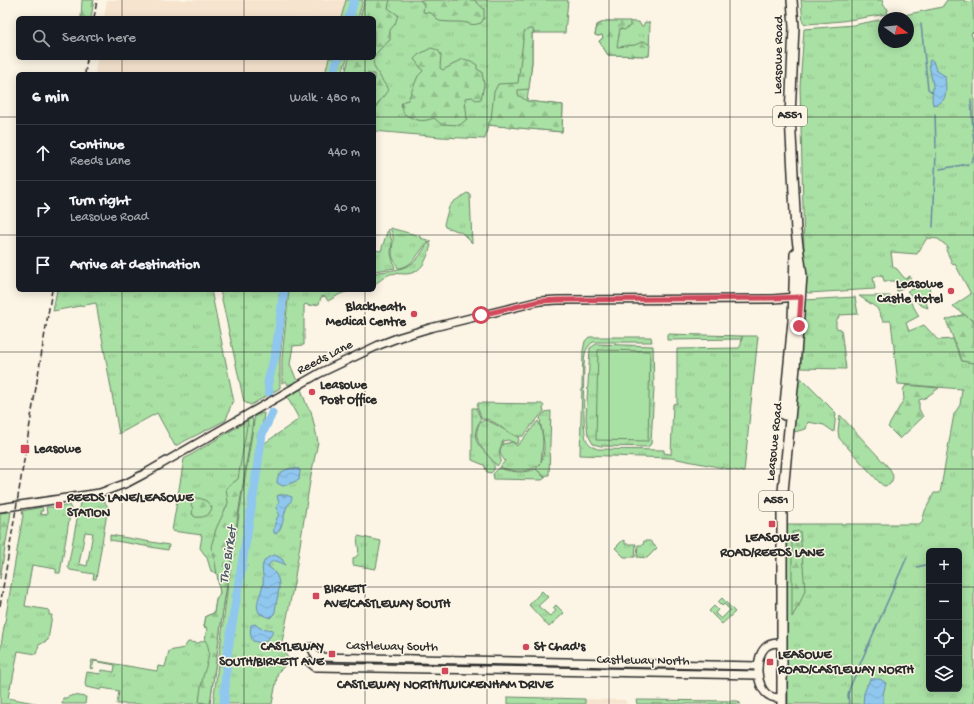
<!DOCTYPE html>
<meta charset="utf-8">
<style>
:root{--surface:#171b24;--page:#242831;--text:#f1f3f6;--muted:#9ea1a6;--line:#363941}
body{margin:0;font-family:"Gochi Hand",sans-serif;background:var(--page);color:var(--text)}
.controls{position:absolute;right:12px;bottom:12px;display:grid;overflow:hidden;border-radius:6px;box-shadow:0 2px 10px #0003}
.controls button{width:36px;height:36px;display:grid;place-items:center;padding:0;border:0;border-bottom:1px solid var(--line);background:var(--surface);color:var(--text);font:20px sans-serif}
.compass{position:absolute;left:878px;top:12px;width:36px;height:36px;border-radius:50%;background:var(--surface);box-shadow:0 2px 10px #0003;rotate:105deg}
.stop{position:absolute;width:12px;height:12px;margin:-9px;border:3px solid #d1495b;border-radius:50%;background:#fff}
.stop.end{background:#d1495b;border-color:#fff;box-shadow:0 1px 4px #0008}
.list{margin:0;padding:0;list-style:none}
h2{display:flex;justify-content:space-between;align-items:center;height:52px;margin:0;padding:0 16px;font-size:17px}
h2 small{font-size:13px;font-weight:400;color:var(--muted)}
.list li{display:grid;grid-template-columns:26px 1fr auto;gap:12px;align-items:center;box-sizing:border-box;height:56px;padding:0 16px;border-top:1px solid var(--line)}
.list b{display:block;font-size:15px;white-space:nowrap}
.list p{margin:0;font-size:13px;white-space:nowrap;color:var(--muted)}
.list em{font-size:13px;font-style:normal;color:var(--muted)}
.icon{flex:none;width:22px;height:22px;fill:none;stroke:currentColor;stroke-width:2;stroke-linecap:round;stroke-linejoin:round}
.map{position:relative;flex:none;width:974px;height:704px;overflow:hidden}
.search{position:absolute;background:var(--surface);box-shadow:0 2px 10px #0003;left:16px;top:16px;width:360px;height:44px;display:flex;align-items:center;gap:10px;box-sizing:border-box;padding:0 14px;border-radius:6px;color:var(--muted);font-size:15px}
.panel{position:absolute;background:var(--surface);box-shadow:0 2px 10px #0003;left:16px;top:72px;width:360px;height:220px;border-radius:6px}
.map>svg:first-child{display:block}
.built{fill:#f6e4ce}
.grass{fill:url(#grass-tufts);stroke:#6a8668;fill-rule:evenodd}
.forest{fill:url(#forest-firs);stroke:#6a8668}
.pitch{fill:#a9e0a4;stroke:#6a8668}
.water{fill:url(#water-waves);stroke:#6889a1}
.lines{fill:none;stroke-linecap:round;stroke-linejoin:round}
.stream{stroke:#6889a1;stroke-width:1.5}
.river{stroke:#90c7ef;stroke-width:9}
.minor-casing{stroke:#2b2b2b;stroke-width:10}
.major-casing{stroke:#2b2b2b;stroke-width:12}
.minor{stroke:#fcf5e5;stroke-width:7}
.major{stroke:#fcf5e5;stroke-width:9}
.rail{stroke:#2b2b2b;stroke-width:1.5;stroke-dasharray:6 3;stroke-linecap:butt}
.route{stroke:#d1495b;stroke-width:5}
.grid{fill:none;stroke:#2b2b2b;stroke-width:1;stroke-opacity:0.55}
.poi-dot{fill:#d1495b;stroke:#fcf5e5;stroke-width:1.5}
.labels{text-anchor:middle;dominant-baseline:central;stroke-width:3;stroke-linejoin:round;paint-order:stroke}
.shield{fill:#fcf5e5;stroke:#6a6863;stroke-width:1}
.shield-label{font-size:12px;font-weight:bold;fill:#2b2b2b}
.street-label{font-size:13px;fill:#2b2b2b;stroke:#fcf5e5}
.poi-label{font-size:13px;font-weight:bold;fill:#2b2b2b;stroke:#fcf5e5;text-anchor:start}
.water-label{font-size:14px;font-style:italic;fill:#495a66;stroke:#fcf5e5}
</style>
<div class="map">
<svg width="974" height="704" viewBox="0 0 974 704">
<defs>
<pattern id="grass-tufts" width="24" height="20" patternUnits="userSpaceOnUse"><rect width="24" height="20" fill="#a9e0a4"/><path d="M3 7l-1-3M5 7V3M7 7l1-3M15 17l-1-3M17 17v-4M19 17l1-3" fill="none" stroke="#92c08d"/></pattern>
<pattern id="forest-firs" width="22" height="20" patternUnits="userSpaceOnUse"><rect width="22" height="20" fill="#a9e0a4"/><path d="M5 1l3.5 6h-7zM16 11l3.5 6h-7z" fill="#92c08d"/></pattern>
<pattern id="water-waves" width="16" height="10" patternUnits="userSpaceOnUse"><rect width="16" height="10" fill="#90c7ef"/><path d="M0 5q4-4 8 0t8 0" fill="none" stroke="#7cabcd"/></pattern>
</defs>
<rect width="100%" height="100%" fill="#fcf5e5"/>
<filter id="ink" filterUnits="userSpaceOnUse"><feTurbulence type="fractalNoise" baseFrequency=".025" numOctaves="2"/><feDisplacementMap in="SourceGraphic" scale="8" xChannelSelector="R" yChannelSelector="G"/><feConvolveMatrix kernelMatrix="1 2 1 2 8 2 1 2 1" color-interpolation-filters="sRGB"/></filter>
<g filter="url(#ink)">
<!-- built -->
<g class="built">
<path d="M107,0h239l-5,18h-237z"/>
<path d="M97,58h232l-4,16h-230z"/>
<path d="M577,699l48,1 2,4h-50z"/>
</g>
<!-- grass -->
<g class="grass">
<path d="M346,0h17l-5,18h-17z"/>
<path d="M365,0h203l-3,33h-33v29l-5,39 36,4 -1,27 -74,-7 -3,14 -44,-2 -67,-6v-57h-29l4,-16h25v-40h-14z"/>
<path d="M801,0h81l2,6 4,3 -1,5 -45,7 -34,3 -5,-1z"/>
<path d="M947,0h18v2l8,-1 1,31 -3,1 3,9v280l-21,-16 18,-12 -16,-30 -2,1 -7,-15 2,-3 -10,-8 -11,-1 -10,16 -26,-2 2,15 4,2 8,10 5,-3 1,2 -10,12 -4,1 -2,-10h-11l-2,-6 -9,2 2,12 -67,4 -3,-3 -5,-204 4,-57 50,-4 30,-6v23h24v-24h-18l52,-11z"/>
<path d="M606,21l33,1 2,4h2l2,-4 5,1 -1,33 -41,-1 -9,-14 4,-3 -1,-3 -4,1 -3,-1 2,-10z"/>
<path d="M329,58h18l-5,16h-17z"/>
<path d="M467,193l3,1 2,49 -11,-11 -16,-5 -1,-3 5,-17 4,-5z"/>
<path d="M390,228l30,8v2l11,3v2l-4,-1c-7,9 -15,26 -29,26 -2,-5 -6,-10 -6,-15 0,-13 4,-11 -2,-25z"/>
<path d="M388,229l4,12 -1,13 4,14 -21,3v-21l7,1z"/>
<path d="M428,243l3,2c-4,13 -8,28 -25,29 -5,0 -11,-1 -16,0 -6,3 -11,7 -16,11v-12c16,-3 31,-2 43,-14 4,-4 7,-11 11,-16z"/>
<path d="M928,284l2,7 -4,11 2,6 -8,-3 -13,-14z"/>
<path d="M57,290h154l23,112h-2l-6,18 -51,26 -18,-33 -38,21 -23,-131 -43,8z"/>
<path d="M220,290h68l-8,68v30l-29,17 -7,-3z"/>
<path d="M289,290h63l-12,4 -12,7 -3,-5 -4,1 -2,7 -11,2 -1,-2 -3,1v40l-11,1 -3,18 7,17 -9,4 -2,-4 -4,2v-25z"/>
<path d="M895,295c15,0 17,10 24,21l-13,7 3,8 15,-6 14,15 15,-1 9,22 12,2v341h-186l-2,-180h134l2,-2 3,-11 9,-18h6l14,-79 6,-9 2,-16 -64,-5 -7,-63h-8l-6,-13 -18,-12h31v6h2zM929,551h30v138h-30z"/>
<path d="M855,297l3,17 -18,1 -4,6v7l5,1 5,40 -47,-1 6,-68z"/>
<path d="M742,336h16l-14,136 -72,-14 -92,-3 3,-104 2,-10 4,-4h62l1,5h-59c-4,3 -7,7 -8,12 -2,11 -2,76 1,85 2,5 6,7 11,10l67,1v3l6,1 1,1 2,-51 4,-1v-54l62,-1 2,-3z"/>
<path d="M596,344l57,2 1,41 -3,57 -3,3 -47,-1 -8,-2 -5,-9 -2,-17 4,-70z"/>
<path d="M798,375l38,38 -2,19 -10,-7 -16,-3 -2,7 -12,3z"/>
<path d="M301,389l6,17 4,5 7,31 -7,33 -17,108 -13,64 9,14 -12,11 -6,32h-59l15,-120 27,-169 9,-2 -4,31 2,1 37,-26 -12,-22z"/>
<path d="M478,403l64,1 2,2 -1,3 1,2 -21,25c-13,3 -21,-11 -32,-15 -2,-2 -6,-2 -9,-2l-5,-12z"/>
<path d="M472,408h4l5,11c-19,30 17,33 13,51l-3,3 -4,-1 -3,-7 -12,-5z"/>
<path d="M551,411l-2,64h-2l-2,2 -9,-8 4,-6c-10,11 -26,9 -40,4l5,-6c-5,-6 -7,-10 -2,-17l9,-2 5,4 21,-25c8,13 4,29 3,41 7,-16 0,-28 -1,-44l5,-6z"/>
<path d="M840,415l50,54c4,7 4,10 -1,16l-5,1 -4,-3 -41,-45 -1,-7z"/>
<path d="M252,418l1,3 -30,189 -13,94h-93l2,-13 -17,-3 -1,2 -15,-3 -1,-4 2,-11 14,2 1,-4 12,2 1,-7 -21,-4 -2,8 -2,-1 2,-8 65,11 1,-5 7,1 4,-16 15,-3 4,-6 10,1 7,-3 2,-12 -3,-1 2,-11 8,-3 2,-13 4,-7 -3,-20 -6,-2 -4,-13 -7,-10 2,-13 -30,-4 12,-72z"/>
<path d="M484,420c11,2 22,12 34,17l1,3 -2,4 -9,-4 -5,1 -4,11 2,9 -4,5c-8,-11 -23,-21 -20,-36 1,-5 3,-8 7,-10z"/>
<path d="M499,468c12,4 24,6 37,1l9,9 -3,2 -48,-1 -1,-5z"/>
<path d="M101,498l3,3 4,6 -12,72h-3l1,-5 -24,-4 -2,-3 12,-64 3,-2zM85,532l8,1 -6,33 -8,-2z"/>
<path d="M69,505l2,4 -11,64h-4v-4l-24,-4 -7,41 24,4v5h3l-4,25 -9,5 -3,9 -18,-3 -6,32h-1l-3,15 32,6h-40v-53l23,-136 -1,-4 20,-4 1,4h-3l1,4 6,-1 -1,-7h14z"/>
<path d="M110,535l59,10 -1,5 -58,-10z"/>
<path d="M358,536l23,5 -5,27 -1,1 -22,-4v-6l5,-4c2,-7 -2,-12 0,-19z"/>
<path d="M625,540v4h11l-1,13h-11l-9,-9 7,-7z"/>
<path d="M644,541h6l7,7 -10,10 -10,-1 1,-12h5z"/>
<path d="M542,591l6,6 -10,9 12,10 6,-5 -3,-3 3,-3 8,8 -15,14 -20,-22z"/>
<path d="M722,598l13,14 -13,12 -13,-13 5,-5 4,4 -3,3 6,6 9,-9 -6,-6 -2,2 -4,-4z"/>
<path d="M492,663l71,2 1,2 -2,2 -70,-1z"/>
<path d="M73,695l13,2 -1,7h-23l1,-6h3z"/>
<path d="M508,697l77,2v5h-77z"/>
<path d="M636,700l102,1 3,3h-104z"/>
</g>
<!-- forest -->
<g class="forest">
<path d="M82,0h12l-3,18h-10z"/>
<path d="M365,0h25l-2,8 10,7 -3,9 -5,6v10c-28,23 -15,25 -2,50l-11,15 -3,7v-38h-29l4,-16h25v-40h-14z"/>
<path d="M420,0h54l10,9v9l-3,5c-12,4 -11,-1 -22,-1 -7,0 -13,0 -20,-1l-8,-8 -8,-1 1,-7z"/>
<path d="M606,21h24v5l-6,4 -4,-2 -3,19 18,-2 9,-4 6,4 -1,11 -41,-1 -9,-14 4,-3 -1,-3 -4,1 -3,-1 2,-10z"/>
<path d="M529,29h4l1,4h-2v29l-3,27 -11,1v5l9,6 36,4 -1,27 -75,-7 4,-5 3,-28 4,-8 20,-1 6,-51z"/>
<path d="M431,48l7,2 3,5 -1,13 3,2 20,-11 8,2 6,4v4l5,3 2,13 -3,14 -5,1 -4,-3 -7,1 2,21 -7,6 -19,-1 -7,-6c-14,5 -18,2 -30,-4l-3,-10 3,-3 4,-1 10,-24 5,-5 -9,-12 4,-4z"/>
<path d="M964,314l10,8v41l-12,-2 -16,-41z"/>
<path d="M667,334l75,2v3l-75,1z"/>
<path d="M906,385l33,3 -14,10 -6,2v9l4,8 -23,22 -12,-12 16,-28 -1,-9z"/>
<path d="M252,418l1,3 -30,189 -13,94 -11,-2c1,-8 2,-17 4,-25 3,-13 10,-25 2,-37l2,-12 -3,-1 2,-11 8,-3 2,-13 4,-7 -6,-37 -3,-9 5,-18 12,-26 -2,-15 12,-9 10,-59z"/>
<path d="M195,498c8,0 13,3 17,10 -3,8 -8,10 -17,9l-3,-3 1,-6 -2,-3z"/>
<path d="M11,512l-11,67v-66z"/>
<path d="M800,531l5,59 -5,13 -8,14v-85z"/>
</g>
<!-- pitch -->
<path class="pitch" d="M598,350l52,1 -2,90 -52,-1z"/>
<!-- water -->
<g class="water">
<path d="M931,60l2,1 3,9 9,6c1,13 4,27 -12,29 -2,-7 0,-12 0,-19 -1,-8 -4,-17 -4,-25z"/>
<path d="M292,468l7,1 1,2 -1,9 -16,6 -6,-3c0,-10 6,-13 15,-15z"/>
<path d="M280,495h6l6,2c0,5 -4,7 -6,12 -3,9 -3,19 -10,25l-2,-1c-1,-7 2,-13 5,-19l-3,-7 3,-4 -2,-7z"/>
<path d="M275,555l7,4 3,6c-7,-4 -12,-7 -17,1 18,14 9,26 7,46l-2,3 -3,3 -10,-4c-7,-10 2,-20 3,-31 1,-6 -2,-13 0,-19 2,-6 7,-8 12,-9z"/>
<path d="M255,624l5,4 13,2c-1,7 -6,10 -13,13l-7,-2c-3,-5 -3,-10 -2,-16z"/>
<path d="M870,679h10l6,4 -3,11v10h-20l1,-11z"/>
</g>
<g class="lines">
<!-- stream -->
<g class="stream">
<path d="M921,24l7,65 4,3"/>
<path d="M971,100l2,30"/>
<path d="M935,114l1,34"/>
<path d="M973,133l1,9"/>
<path d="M971,162l3,-6"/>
<path d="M940,169l28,-5"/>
<path d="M933,227l3,-74"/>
<path d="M917,567l12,-3"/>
<path d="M849,704l-1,-9 2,-8 57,-130"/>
</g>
<!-- river -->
<g class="river">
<path d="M349,18l5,-18"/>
<path d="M333,74l5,-16"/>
<path d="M269,392l-1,-10 8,-31 8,-61"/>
<path d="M224,704l3,-49 27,-164 8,-57 10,-21"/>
</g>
<defs>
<g id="minor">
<path d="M0,508l100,-15 27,-10 17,-9 176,-101 59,-28 21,-8 30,-9 110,-27 18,-1 215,-1 24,-2"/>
<path d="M782,643c-6,0 -11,0 -15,3 -13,9 -12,43 3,50 3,2 8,2 12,2"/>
<path d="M311,647l5,10 442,9"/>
<path d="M309,662l6,5h3l440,8"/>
</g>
<g id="major">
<path d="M784,415l9,-94 2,-67"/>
<path d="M782,704v-202l13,-135 7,-91 -6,-45 -6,-115 4,-89 -2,-27"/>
</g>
</defs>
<!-- minor casing -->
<use href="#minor" class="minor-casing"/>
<!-- major casing -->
<use href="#major" class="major-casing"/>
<!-- minor -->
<use href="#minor" class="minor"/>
<!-- major -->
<use href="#major" class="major"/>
<!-- rail -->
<g class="rail">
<path d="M94,18l3,-18"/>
<path d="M85,74l2,-16"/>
<path d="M0,606l52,-316"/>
</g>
</g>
</g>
<g class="lines" filter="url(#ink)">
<!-- route -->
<path class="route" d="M481,315l59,-14 18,-1 215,-2 28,-1 -2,29"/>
</g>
<!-- grid -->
<path class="grid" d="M122,0v18M244,0v18M365,0v18M487,0v704M609,0v704M730,0v704M852,0v704M122,58v16M244,58v16M365,58v16M0,117h18M374,117h600M0,235h18M374,235h600M122,290v414M244,290v414M365,290v414M0,352h974M0,469h974M0,587h929M959,587h15"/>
<!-- markers -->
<g class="poi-dot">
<circle cx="951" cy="291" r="4"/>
<circle cx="414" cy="314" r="4"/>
<circle cx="312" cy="392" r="4"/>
<rect x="20" y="444" width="10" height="10" rx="2"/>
<rect x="55" y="501" width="8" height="8" rx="2"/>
<rect x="768" y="520" width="8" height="8" rx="2"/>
<rect x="312" y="592" width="8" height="8" rx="2"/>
<circle cx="526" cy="647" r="4"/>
<rect x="328" y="650" width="8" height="8" rx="2"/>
<rect x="766" y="658" width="8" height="8" rx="2"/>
<rect x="441" y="667" width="8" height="8" rx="2"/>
</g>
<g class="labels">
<!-- shield labels -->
<g class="shield">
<rect x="773" y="106" width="34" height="20" rx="3"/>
<rect x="759" y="491" width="34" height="20" rx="3"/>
</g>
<g class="shield-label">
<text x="790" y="116">A551</text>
<text x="776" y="501">A551</text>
</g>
<!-- street labels -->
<g class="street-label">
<text transform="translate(779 55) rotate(-89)">Leasowe Road</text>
<text transform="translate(325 358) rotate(-27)">Reeds Lane</text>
<text transform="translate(775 442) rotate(-84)">Leasowe Road</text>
<text transform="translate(392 647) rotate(1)">Castleway South</text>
<text transform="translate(643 661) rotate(1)">Castleway North</text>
</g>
<!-- poi labels -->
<g class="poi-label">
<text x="943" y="284" text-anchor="end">Leasowe<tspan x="943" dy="15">Castle Hotel</tspan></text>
<text x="406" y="307" text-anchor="end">Blackheath<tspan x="406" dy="15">Medical Centre</tspan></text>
<text x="320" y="385">Leasowe<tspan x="320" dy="15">Post Office</tspan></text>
<text x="34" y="449">Leasowe</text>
<text x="67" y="498">REEDS LANE/LEASOWE<tspan x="67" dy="15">STATION</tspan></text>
<text x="772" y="538" text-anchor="middle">LEASOWE<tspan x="772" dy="15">ROAD/REEDS LANE</tspan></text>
<text x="324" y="589">BIRKETT<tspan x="324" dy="15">AVE/CASTLEWAY SOUTH</tspan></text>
<text x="324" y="647" text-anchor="end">CASTLEWAY<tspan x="324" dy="15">SOUTH/BIRKETT AVE</tspan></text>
<text x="534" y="647">St Chad's</text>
<text x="778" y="655">LEASOWE<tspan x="778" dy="15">ROAD/CASTLEWAY NORTH</tspan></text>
<text x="445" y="685" text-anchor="middle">CASTLEWAY NORTH/TWICKENHAM DRIVE</text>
</g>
<!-- water labels -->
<g class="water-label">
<text transform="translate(229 555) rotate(-81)">The Birket</text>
</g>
</g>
</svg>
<div class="controls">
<button>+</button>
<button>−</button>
<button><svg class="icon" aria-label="locate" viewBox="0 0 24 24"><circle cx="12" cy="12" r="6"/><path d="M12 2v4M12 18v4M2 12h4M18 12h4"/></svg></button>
<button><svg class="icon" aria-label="layers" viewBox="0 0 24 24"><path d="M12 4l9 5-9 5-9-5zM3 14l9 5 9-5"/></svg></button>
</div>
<svg class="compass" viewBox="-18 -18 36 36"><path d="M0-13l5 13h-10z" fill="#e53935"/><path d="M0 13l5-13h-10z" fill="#9ea1a6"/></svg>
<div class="stop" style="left:481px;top:315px"></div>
<div class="stop end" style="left:799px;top:326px"></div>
<div class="search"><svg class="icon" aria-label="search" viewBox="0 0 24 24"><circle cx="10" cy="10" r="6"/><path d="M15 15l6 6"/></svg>Search here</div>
<section class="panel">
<h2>6 min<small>Walk · 480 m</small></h2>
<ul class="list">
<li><svg class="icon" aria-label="ahead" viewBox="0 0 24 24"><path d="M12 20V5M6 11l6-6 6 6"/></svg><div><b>Continue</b><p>Reeds Lane</p></div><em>440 m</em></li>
<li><svg class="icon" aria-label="right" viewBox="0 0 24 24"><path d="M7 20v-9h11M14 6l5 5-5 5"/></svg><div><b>Turn right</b><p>Leasowe Road</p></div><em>40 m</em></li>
<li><svg class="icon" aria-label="arrive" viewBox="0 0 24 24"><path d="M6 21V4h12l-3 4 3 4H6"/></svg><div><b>Arrive at destination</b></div></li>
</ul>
</section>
</div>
